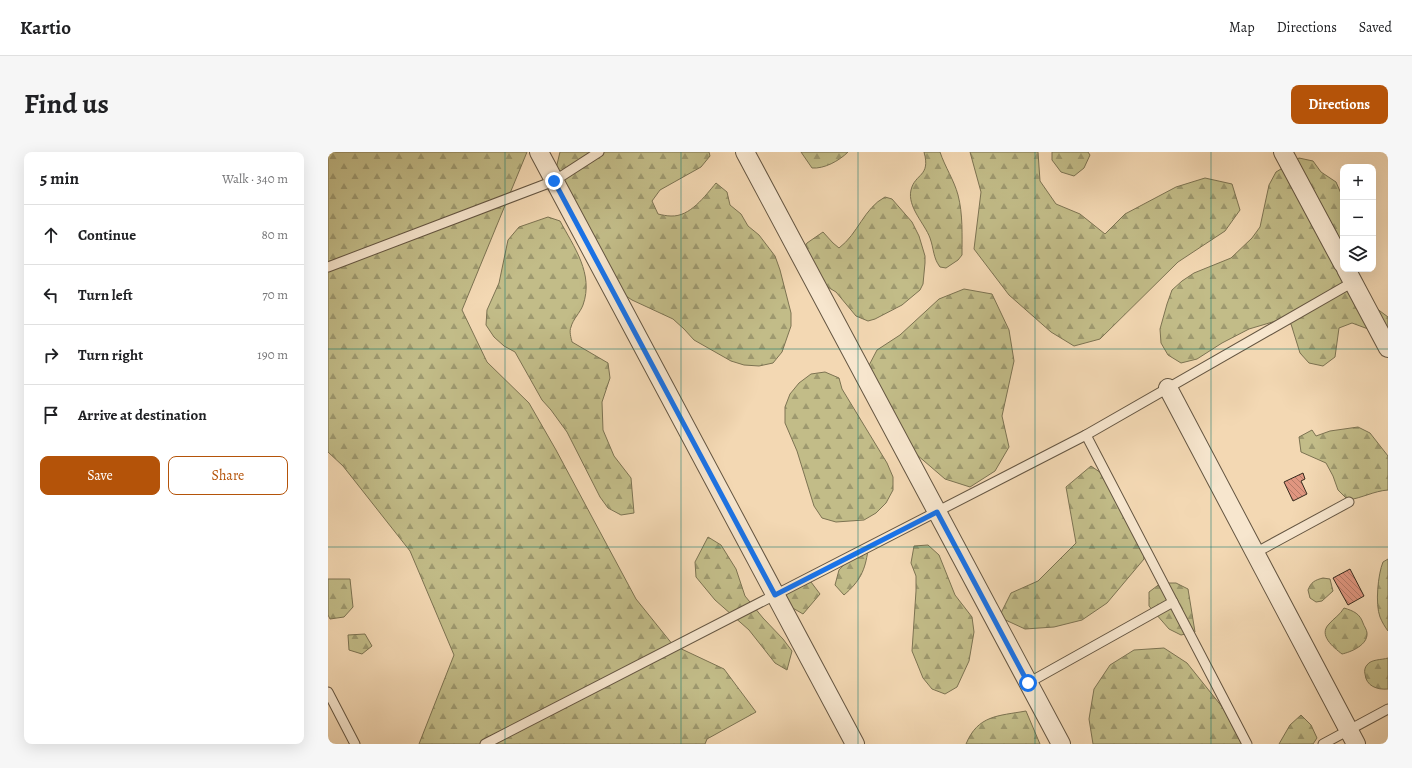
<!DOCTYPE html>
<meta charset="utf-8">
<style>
:root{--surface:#fff;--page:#f6f6f6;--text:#202124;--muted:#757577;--line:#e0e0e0;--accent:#b45309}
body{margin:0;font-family:Alegreya,serif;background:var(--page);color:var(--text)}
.controls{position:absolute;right:12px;top:12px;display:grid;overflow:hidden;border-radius:8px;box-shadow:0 4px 16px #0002}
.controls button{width:36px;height:36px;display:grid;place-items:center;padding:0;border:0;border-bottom:1px solid var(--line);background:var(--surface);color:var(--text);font:20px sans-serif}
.stop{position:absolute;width:12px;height:12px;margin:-9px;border:3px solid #1a73e8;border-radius:50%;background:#fff}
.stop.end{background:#1a73e8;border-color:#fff;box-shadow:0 1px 4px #0008}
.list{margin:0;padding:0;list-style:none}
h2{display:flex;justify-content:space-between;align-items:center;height:52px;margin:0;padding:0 16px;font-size:17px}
h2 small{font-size:13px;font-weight:400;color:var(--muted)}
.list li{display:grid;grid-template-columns:26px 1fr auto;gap:12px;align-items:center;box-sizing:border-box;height:60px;padding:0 16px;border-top:1px solid var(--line)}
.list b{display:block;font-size:15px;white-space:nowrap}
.list em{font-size:13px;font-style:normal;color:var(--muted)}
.actions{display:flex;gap:8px;padding:12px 16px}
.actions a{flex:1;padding:9px 0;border:1px solid var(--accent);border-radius:8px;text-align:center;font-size:14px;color:var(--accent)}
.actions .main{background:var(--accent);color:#fff}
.icon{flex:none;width:22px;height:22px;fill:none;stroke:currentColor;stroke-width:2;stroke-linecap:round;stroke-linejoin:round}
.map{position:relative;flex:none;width:1060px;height:592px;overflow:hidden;border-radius:8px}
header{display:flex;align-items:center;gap:24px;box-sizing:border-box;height:56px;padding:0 20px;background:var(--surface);border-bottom:1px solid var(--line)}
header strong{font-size:19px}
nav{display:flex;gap:22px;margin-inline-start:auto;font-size:14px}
.intro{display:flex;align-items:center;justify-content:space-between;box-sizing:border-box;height:96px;padding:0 24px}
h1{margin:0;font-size:28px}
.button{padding:10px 18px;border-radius:8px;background:var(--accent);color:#fff;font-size:14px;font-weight:700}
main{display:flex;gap:24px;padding:0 24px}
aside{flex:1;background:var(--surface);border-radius:8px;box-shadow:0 4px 16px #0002}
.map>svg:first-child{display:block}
.forest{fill:url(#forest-firs);stroke:#7c7352}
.building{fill:url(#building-back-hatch);stroke:#362a1d}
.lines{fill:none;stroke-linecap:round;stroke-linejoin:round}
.service-casing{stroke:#655642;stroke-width:11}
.minor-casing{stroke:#655642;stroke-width:20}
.service{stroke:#f7e6ce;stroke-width:9}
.minor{stroke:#f7e6ce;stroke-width:18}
.route{stroke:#1a73e8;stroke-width:5}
.grid{fill:none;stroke:#0f766e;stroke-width:1;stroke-opacity:0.55}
</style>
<header>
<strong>Kartio</strong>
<nav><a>Map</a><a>Directions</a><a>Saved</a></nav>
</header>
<div class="intro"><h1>Find us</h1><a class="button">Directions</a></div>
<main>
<aside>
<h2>5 min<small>Walk · 340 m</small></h2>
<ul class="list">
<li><svg class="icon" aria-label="ahead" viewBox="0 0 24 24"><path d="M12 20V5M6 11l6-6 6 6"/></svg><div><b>Continue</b></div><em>80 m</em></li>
<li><svg class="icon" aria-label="left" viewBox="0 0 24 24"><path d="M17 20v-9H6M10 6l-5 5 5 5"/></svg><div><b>Turn left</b></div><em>70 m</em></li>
<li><svg class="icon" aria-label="right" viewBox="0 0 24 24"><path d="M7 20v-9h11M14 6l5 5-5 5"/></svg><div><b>Turn right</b></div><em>190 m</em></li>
<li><svg class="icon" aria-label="arrive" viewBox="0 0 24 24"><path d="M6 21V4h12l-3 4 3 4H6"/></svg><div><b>Arrive at destination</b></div></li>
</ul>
<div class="actions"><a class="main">Save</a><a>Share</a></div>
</aside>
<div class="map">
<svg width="1060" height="592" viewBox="0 0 1060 592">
<defs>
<pattern id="forest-firs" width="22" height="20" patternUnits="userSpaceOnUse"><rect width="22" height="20" fill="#c2bc88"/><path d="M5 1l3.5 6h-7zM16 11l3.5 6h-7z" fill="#9e996f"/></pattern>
<pattern id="building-back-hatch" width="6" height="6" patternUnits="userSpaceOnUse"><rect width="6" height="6" fill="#e09680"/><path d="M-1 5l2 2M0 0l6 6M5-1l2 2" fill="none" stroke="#b67b68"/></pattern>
</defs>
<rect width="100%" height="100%" fill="#f3d8b3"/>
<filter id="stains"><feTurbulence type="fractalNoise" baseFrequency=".005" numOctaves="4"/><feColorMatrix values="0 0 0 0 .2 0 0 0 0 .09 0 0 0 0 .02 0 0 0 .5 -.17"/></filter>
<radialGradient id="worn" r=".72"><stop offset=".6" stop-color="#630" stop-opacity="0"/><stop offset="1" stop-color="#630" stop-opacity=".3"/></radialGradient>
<!-- forest -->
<g class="forest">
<path d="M0,0h199l-65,158 25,52 42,41 27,47 80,149 37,46 51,24 32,43 -49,27 -2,5h-286l35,-89 -44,-104 -67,-85 -15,-14z"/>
<path d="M232,0h149l1,4 -9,11 -41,23 -8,11 6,13c4,1 9,2 13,2 19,1 34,-20 45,-33l11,9 3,13 11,9 7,12 11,9 16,21 5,14 11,43v13l-9,26 -9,11 -14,3 -15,-1 -13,-4 -37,-21 -10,-11 -11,-10 -41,-19 -12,-8 -67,-111z"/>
<path d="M473,0h47c-9,9 -24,17 -36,16z"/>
<path d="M596,0h16c5,15 14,28 18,43 5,19 4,40 4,60l-4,5 -12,8 -6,-1c-7,-9 -6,-18 -10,-29 -5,-14 -23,-31 -19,-48 4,-17 20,-13 13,-38z"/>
<path d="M642,0h68l2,29 16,23 24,10 25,20 20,-20 51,-27 29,-9 27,6 8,26 -15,21 -47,31 -78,77 -26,7 -23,-14 -42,-37 -35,-46 7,-57z"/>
<path d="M724,0h36l2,3 -6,13 -10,8 -13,-4 -9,-12z"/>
<path d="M971,6l14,3 8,11 15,10 7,16v71l29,36 16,12v17l-9,-1 -27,-10 -13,5 -4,29 -12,9 -14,-3 -9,-10 -9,-29 -15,-3 -27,8 -27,14 -25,16 -16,4 -13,-8 -7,-12 -1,-14 7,-25 5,-14 10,-9 12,-8 37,-15 21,-20 8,-11 9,-42 7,-13z"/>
<path d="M557,45l7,2 20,23 7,14 6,20v7l-2,21 -3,6 -18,15 -27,14 -7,2 -12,-5 -20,-24 -25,-15 -8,-28 4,-6 16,-11 10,11 6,5c19,-14 25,-40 46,-51z"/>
<path d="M220,65l12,4c14,26 34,53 23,84 -3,8 -10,14 -12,22 -2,4 0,11 1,15l36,21 2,15 -8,24 1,28 11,26 17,22 3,35 -13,2 -13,-7 -8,-11 -33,-65 -16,-22 -9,-10 -27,-48 -11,-6 -10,-9 -8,-12 1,-15 12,-27 9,-43 11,-13z"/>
<path d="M636,137l28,5 17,36 5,31 -12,55 7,31 -14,24 -25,16 -25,-8 -64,-55 -16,-51 12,-23 23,-15 39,-36z"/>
<path d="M497,220l14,6 3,11 45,74 6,14v13l-7,13 -10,10 -12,7 -28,2 -14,-4 -8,-12 -17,-55 -12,-28v-16l5,-13 9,-11 12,-9z"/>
<path d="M1030,275l12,6 18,23v34c-14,1 -26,8 -40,10l-10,-10 -5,-14 -7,-13 -25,-11 -2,-15 13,-7 4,6 14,-5z"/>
<path d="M763,314l23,16 27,50 3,27 -37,44 -25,17 -28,7 -29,2 -26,-12 12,-24 27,-12 38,-38 -10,-56z"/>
<path d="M380,385l13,8 15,24 9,27 18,22 20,21 9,12 -5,19 -12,-7 -26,-33 -34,-30 -19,-23 -1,-15z"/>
<path d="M600,393l11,10 16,40 17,22 2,15 -5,29 -12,26 -12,7 -13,-5 -9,-11 -11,-27 4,-60v-15l-5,-13 3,-17z"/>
<path d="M531,396l9,2c-3,21 -8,31 -24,45l-9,-10 4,-15z"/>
<path d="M1060,407v72c-3,-4 -6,-9 -8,-14 -5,-13 -2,-43 3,-55z"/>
<path d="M480,426l12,16 -17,20 -12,-7 -6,-13z"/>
<path d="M995,426l7,1 3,12 -11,10 -6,1 -6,-4 -2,-8c3,-8 7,-10 15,-12z"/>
<path d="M0,427h22l3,28 -9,10 -14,2 -2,-4z"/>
<path d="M833,431h15l12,6 7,43 -14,3 -12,-6 -20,-23v-14z"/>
<path d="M1016,456c10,3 16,6 19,15 1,3 4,7 4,10 1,12 -16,19 -25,21 -9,-7 -24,-19 -13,-30 5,-6 11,-9 15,-16z"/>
<path d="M37,482l7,12 -10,8 -13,-4 -1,-15z"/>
<path d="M836,496l23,15 36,45 19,36h-149l-4,-25 5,-30 16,-24 24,-15z"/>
<path d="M1060,506v31c-11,1 -22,-3 -23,-15 -1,-3 0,-7 2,-9 4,-6 15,-5 21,-7z"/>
<path d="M698,559l14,33h-74c12,-29 32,-28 60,-33z"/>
<path d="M973,563l10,10 6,13 -4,6h-34l11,-19z"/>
</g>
<!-- building -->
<g class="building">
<path d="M975,321l2,6 -4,2 6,13 -14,7 -9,-19z"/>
<path d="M1022,417l14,27 -16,9 -15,-27z"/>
</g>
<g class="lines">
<defs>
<g id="service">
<path d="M0,115l226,-86 45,-29"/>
<path d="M758,283l161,309"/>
<path d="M927,401l94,-51"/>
<path d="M700,531l145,-81"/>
<path d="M0,540l27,52"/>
<path d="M157,592l601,-309 267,-153"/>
<path d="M995,592l65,-35"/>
</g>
<g id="minor">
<path d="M211,0l316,592"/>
<path d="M417,0l316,592"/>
<path d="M955,0l60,112"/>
<path d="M1018,117l42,79"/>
<path d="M840,236l188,356"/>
</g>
</defs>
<!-- service casing -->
<use href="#service" class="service-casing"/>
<!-- minor casing -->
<use href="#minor" class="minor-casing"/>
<!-- service -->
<use href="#service" class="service"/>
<!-- minor -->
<use href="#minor" class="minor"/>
</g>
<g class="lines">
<!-- route -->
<path class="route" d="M226,29l221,414 162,-83 91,171"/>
</g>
<!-- grid -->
<path class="grid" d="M177,0v592M353,0v592M530,0v592M707,0v592M883,0v592M0,197h1060M0,395h1060"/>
<rect width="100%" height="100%" filter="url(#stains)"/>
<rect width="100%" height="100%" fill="url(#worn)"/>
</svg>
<div class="controls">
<button>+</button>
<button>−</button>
<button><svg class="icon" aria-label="layers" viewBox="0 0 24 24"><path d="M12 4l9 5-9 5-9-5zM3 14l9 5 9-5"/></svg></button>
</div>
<div class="stop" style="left:700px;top:531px"></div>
<div class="stop end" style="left:226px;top:29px"></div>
</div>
</main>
